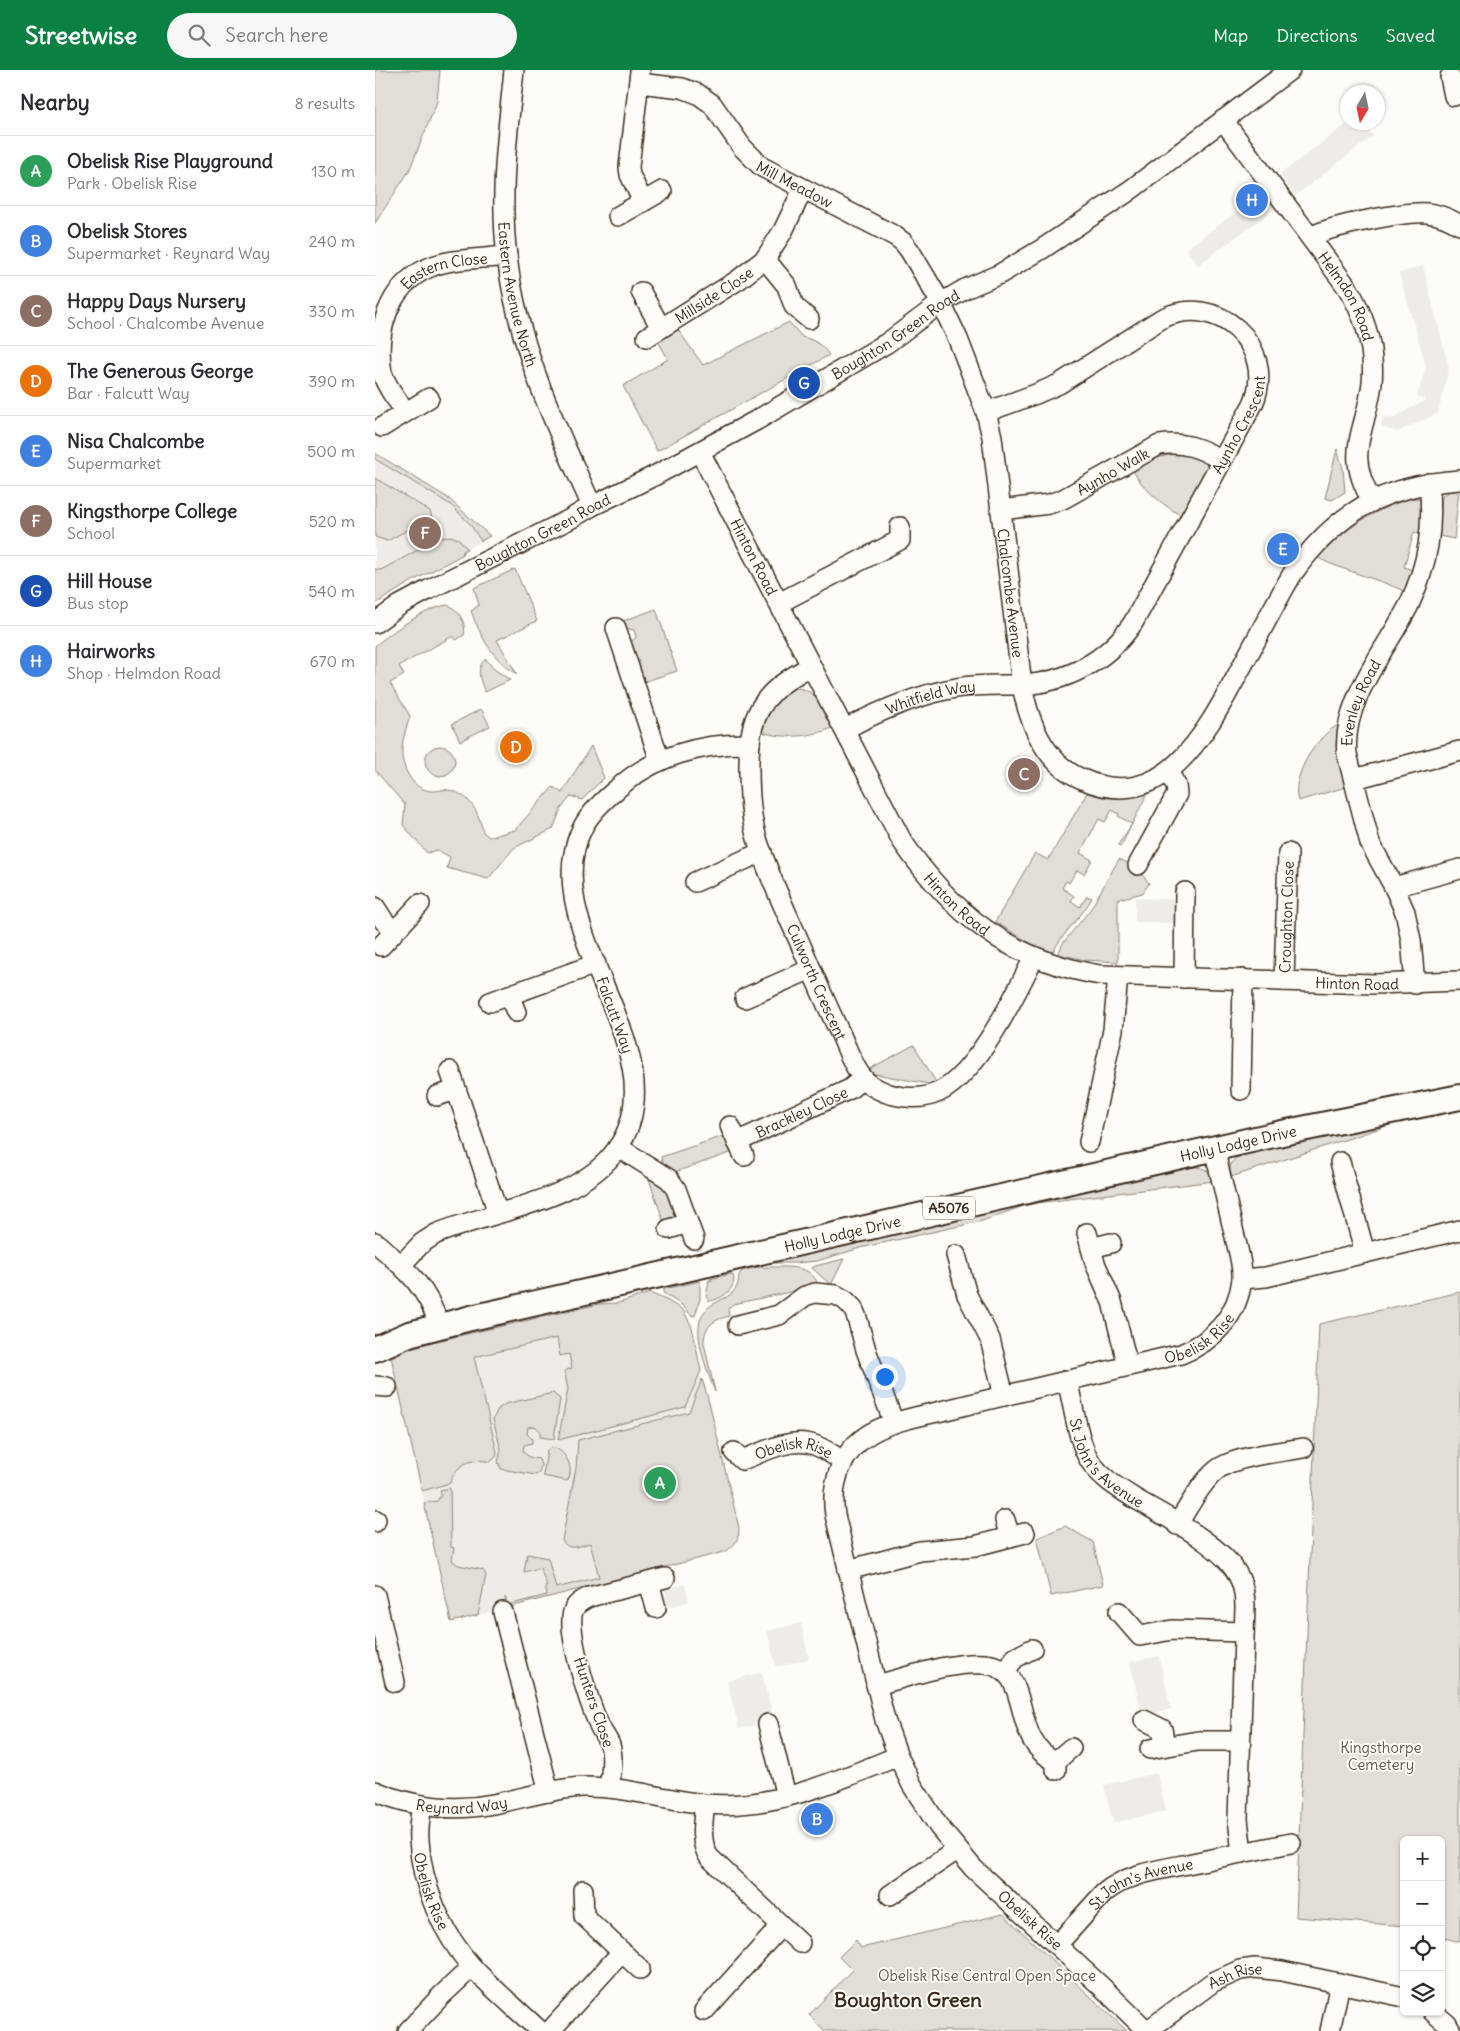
<!DOCTYPE html>
<meta charset="utf-8">
<style>
:root{--surface:#fff;--page:#f7f7f7;--text:#2b2b33;--muted:#7c7c81;--line:#e1e1e2;--accent:#0b8043}
body{margin:0;font-family:Delius,sans-serif;background:var(--page);color:var(--text)}
.controls{position:absolute;right:15px;bottom:15px;display:grid;overflow:hidden;border-radius:8px;box-shadow:0 1px 4px #0004}
.controls button{width:45px;height:45px;display:grid;place-items:center;padding:0;border:0;border-bottom:1px solid var(--line);background:var(--surface);color:var(--text);font:25px sans-serif}
.compass{position:absolute;left:965px;top:15px;width:45px;height:45px;border-radius:50%;background:var(--surface);box-shadow:0 1px 4px #0004;rotate:189deg}
.you{position:absolute;left:509px;top:1306px;width:18px;height:18px;margin:-12px;border:4px solid #fff;border-radius:50%;background:#1a73e8;box-shadow:0 0 0 8px #1a73e833}
.badge{display:grid;place-items:center;width:32px;height:32px;border-radius:50%;background:var(--accent);color:#fff;font-size:16px;font-weight:700}
.pin{position:absolute;translate:-50% -50%;border:2px solid #fff;box-shadow:0 1px 5px #0006}
.list{margin:0;padding:0;list-style:none}
h2{display:flex;justify-content:space-between;align-items:center;height:65px;margin:0;padding:0 20px;font-size:21px}
h2 small{font-size:16px;font-weight:400;color:var(--muted)}
.list li{display:grid;grid-template-columns:32px 1fr auto;gap:15px;align-items:center;box-sizing:border-box;height:70px;padding:0 20px;border-top:1px solid var(--line)}
.list b{display:block;font-size:19px;white-space:nowrap}
.list p{margin:0;font-size:16px;white-space:nowrap;color:var(--muted)}
.list em{font-size:16px;font-style:normal;color:var(--muted)}
.icon{flex:none;width:28px;height:28px;fill:none;stroke:currentColor;stroke-width:2;stroke-linecap:round;stroke-linejoin:round}
.map{position:relative;flex:none;width:1085px;height:1961px;overflow:hidden}
header{display:flex;align-items:center;gap:30px;box-sizing:border-box;height:70px;padding:0 25px;background:var(--accent);color:#fff}
header strong{font-size:24px}
nav{display:flex;gap:28px;margin-inline-start:auto;font-size:18px}
.search{width:350px;height:45px;background:var(--page);display:flex;align-items:center;gap:12px;box-sizing:border-box;padding:0 18px;border-radius:28px;color:var(--muted);font-size:19px}
main{display:flex}
aside{flex:1;background:var(--surface)}
.map>svg:first-child{display:block}
.built{fill:#efece7}
.green{fill:#e1ded7;stroke:#8e847a}
.lines{fill:none;stroke-linecap:round;stroke-linejoin:round}
.minor-casing{stroke:#3b2a1e;stroke-width:22}
.major-casing{stroke:#3b2a1e;stroke-width:28}
.minor{stroke:#fdfcf7;stroke-width:19}
.major{stroke:#fdfcf7;stroke-width:24}
.labels{text-anchor:middle;dominant-baseline:central;stroke-width:4;stroke-linejoin:round;paint-order:stroke}
.shield{fill:#fdfcf7;stroke:#75695f;stroke-width:1}
.shield-label{font-size:14px;font-weight:bold;fill:#3b2a1e}
.street-label{font-size:15px;fill:#3b2a1e;stroke:#fdfcf7}
.park-label{font-size:15px;fill:#64574c;stroke:#fdfcf7}
.district-label{font-size:20px;font-weight:bold;fill:#3b2a1e;stroke:#fdfcf7}
</style>
<header>
<strong>Streetwise</strong>
<div class="search"><svg class="icon" aria-label="search" viewBox="0 0 24 24"><circle cx="10" cy="10" r="6"/><path d="M15 15l6 6"/></svg>Search here</div>
<nav><a>Map</a><a>Directions</a><a>Saved</a></nav>
</header>
<main>
<aside>
<h2>Nearby<small>8 results</small></h2>
<ul class="list">
<li><span class="badge" style="background:#2e9e5b">A</span><div><b>Obelisk Rise Playground</b><p>Park · Obelisk Rise</p></div><em>130 m</em></li>
<li><span class="badge" style="background:#3f7fe0">B</span><div><b>Obelisk Stores</b><p>Supermarket · Reynard Way</p></div><em>240 m</em></li>
<li><span class="badge" style="background:#8d6e63">C</span><div><b>Happy Days Nursery</b><p>School · Chalcombe Avenue</p></div><em>330 m</em></li>
<li><span class="badge" style="background:#e8710a">D</span><div><b>The Generous George</b><p>Bar · Falcutt Way</p></div><em>390 m</em></li>
<li><span class="badge" style="background:#3f7fe0">E</span><div><b>Nisa Chalcombe</b><p>Supermarket</p></div><em>500 m</em></li>
<li><span class="badge" style="background:#8d6e63">F</span><div><b>Kingsthorpe College</b><p>School</p></div><em>520 m</em></li>
<li><span class="badge" style="background:#1a4fb4">G</span><div><b>Hill House</b><p>Bus stop</p></div><em>540 m</em></li>
<li><span class="badge" style="background:#3f7fe0">H</span><div><b>Hairworks</b><p>Shop · Helmdon Road</p></div><em>670 m</em></li>
</ul>
</aside>
<div class="map">
<svg width="1085" height="1961" viewBox="0 0 1085 1961">
<rect width="100%" height="100%" fill="#fdfcf7"/>
<filter id="ink" filterUnits="userSpaceOnUse"><feTurbulence type="fractalNoise" baseFrequency=".02" numOctaves="2"/><feDisplacementMap in="SourceGraphic" scale="10" xChannelSelector="R" yChannelSelector="G"/><feConvolveMatrix kernelMatrix="1 2 1 2 8 2 1 2 1" color-interpolation-filters="sRGB"/></filter>
<g filter="url(#ink)">
<!-- built -->
<g class="built">
<path d="M974,52l14,1 10,13 -78,60 -16,-21z"/>
<path d="M895,129l6,9 -78,57 -12,-16 58,-43 6,8z"/>
<path d="M1048,196l26,102 -11,45 -41,19 -16,-5 2,-10h12l31,-17 -9,-3 9,-31 -27,-93z"/>
<path d="M0,389l76,46 19,19 11,17 -106,60z"/>
<path d="M760,828l42,1v24l-42,-1z"/>
<path d="M224,1234l59,7 46,71 6,24 -129,33 34,141 -164,42 -60,-265 16,-8 29,-8z"/>
<path d="M310,1514l4,18 -21,5 -4,-18z"/>
<path d="M426,1553l8,36 -33,8 -9,-36z"/>
<path d="M784,1586l12,53 -29,7 -12,-54z"/>
<path d="M387,1602l12,49 -35,8 -12,-48z"/>
<path d="M782,1703l9,38 -53,12 -9,-38z"/>
</g>
<!-- green -->
<g class="green">
<path d="M0,0h65l-3,32 -28,69 -34,52z"/>
<path d="M414,252l13,15c11,2 21,8 27,18l-172,96 -34,-65 45,-27 -10,-18 20,-11 25,35z"/>
<path d="M962,379l6,20 2,23 -13,8 -7,-2z"/>
<path d="M0,383l73,45 42,38 -9,5 -11,-17 -19,-19 -76,-46z"/>
<path d="M798,384c11,0 30,1 35,12l-26,50c-15,-8 -44,-30 -49,-47l24,-11z"/>
<path d="M0,408l55,33 2,6 -45,24 -12,-4z"/>
<path d="M1084,420l-5,49 -15,-3 3,-40 6,-4z"/>
<path d="M1040,428h3l5,6 -1,30 -8,-2 -10,35 8,3 -8,21c-28,-13 -58,-19 -86,-33 27,-29 57,-51 97,-60z"/>
<path d="M75,466l9,3 8,10 -4,2 -1,4 -53,28 -34,21v-35l6,1 57,-31z"/>
<path d="M140,499l22,52 -40,19 20,34c-25,-15 -36,-37 -46,-63l8,-6 -5,-17z"/>
<path d="M72,535c11,3 20,18 17,30l-8,5 -3,-4 -54,30 5,9 -14,8 20,33c-3,11 -8,23 -8,34 -1,14 8,34 21,39 12,5 18,-1 26,1 22,5 30,23 34,42l6,5 26,-7 38,-43 9,6 29,-47 13,32 -22,22 -11,-4 -10,13 -8,20 -39,19 -26,31 -41,-11 3,-11 -13,-7 -10,3 -24,-28 2,-20 -30,-35v-124c18,-15 49,-37 72,-41z"/>
<path d="M281,539l21,62 -37,12 -11,-39 7,-7 -2,-7 -10,-2 -4,-6z"/>
<path d="M111,589l8,10 16,11 -25,12c-5,-11 -10,-25 1,-33z"/>
<path d="M419,618c24,0 29,22 38,40 -21,9 -48,11 -70,4 5,-19 14,-36 32,-44z"/>
<path d="M106,639l9,17 -30,15 -8,-17z"/>
<path d="M965,654l-1,35 7,28 -48,14c-8,-25 20,-67 42,-77z"/>
<circle cx="65" cy="691" r="15"/>
<path d="M712,723l28,5 30,-5 1,3 -25,50 -3,-1 14,-21 -14,-8 1,-2 -7,-4 -7,12 -6,-3 -19,34 12,7 -8,14 -7,-4 -8,13 -3,-2 -4,7 12,8 -3,5 9,6 7,-11 5,2c-11,20 -29,34 -39,54l-21,-8 -37,-22 40,-69 13,7z"/>
<path d="M744,789l17,8 13,16 -6,10 -25,6v63l-33,-2 -27,-6 5,-11 27,-33z"/>
<path d="M539,975l23,39 -3,1 -64,-12 1,-5z"/>
<path d="M1017,1052l1,2 -165,54 3,-15 5,-5 60,-21z"/>
<path d="M351,1065l7,17 -58,20 -12,-8 -2,-7z"/>
<path d="M822,1097c9,1 14,6 17,14l-185,23 -47,17 -122,27 -43,13 -21,2h-34l376,-89z"/>
<path d="M271,1100l21,14 10,30 -3,7 -9,5z"/>
<path d="M469,1189l-13,26 -19,-17 3,-2z"/>
<path d="M386,1197c18,1 47,-5 56,15l-27,10 -57,12 -5,5 1,7c-16,4 -25,10 -25,27l11,49c-7,-20 -26,-63 -10,-81 7,-9 20,-11 28,-19 13,-14 -6,-22 28,-25z"/>
<path d="M355,1204l3,1c5,13 -12,25 -24,26l-3,-5 3,-16 3,1 -2,-2z"/>
<path d="M325,1211v18l-5,17 -4,-1 -9,-10 -19,-12 1,-4z"/>
<path d="M1085,1222v650l-19,-5v-97h-37v86l-108,-9 23,-593z"/>
<path d="M275,1223l18,8 15,9 9,17 9,44 -16,36 -127,33 10,-51 -4,-18 8,-3 -3,-14 -9,2 -3,-18 -83,19 23,95 -1,5 -6,5c-20,-5 -34,3 -40,21l-28,8 -31,-134 16,-8 29,-8 163,-37 19,-1z"/>
<path d="M327,1309l8,27 29,122c0,11 -4,19 -15,24l-218,56 -1,-11 3,8 39,-10 -2,-8 2,-1 -7,-18 -16,4 3,-18 21,4 8,30 43,-11 -9,-34c-10,3 -22,9 -28,-3l14,-72 2,-28 111,-28z"/>
<path d="M178,1323l7,6 -6,40 -14,-2v-6l-5,-5 -7,1 -1,7 5,5v4l-8,2 -1,7 6,5 10,2 2,6 -2,8 -3,2 -35,-6 -3,-7 3,-12 -8,-31 5,-10 7,-5z"/>
<path d="M177,1377c13,2 24,23 15,34l-24,-5 4,-26z"/>
<path d="M75,1418l1,59 3,1 -2,12 6,5 25,5 3,5 -8,40 -27,7 -27,-119 13,-2 4,-6 -1,-5z"/>
<path d="M690,1456l28,16 10,43 -52,11 -14,-58z"/>
<path d="M628,1844l124,117h-302l-16,-16 43,-45 -13,-13 17,-17 5,8z"/>
</g>
<g class="lines">
<defs>
<g id="minor">
<path id="s1" d="M139,0c-6,62 -15,123 -7,186 10,89 48,169 85,250"/>
<path d="M265,1l-11,96 1,8 13,27"/>
<path d="M1075,7l4,19"/>
<path id="s2" d="M264,13l43,5 16,6 14,10 30,43 20,20 133,69 8,6 7,9 31,52 17,36 28,73 6,25 30,248c7,38 22,78 60,94 83,37 126,-50 158,-109 18,-33 34,-65 53,-97 44,-61 91,-88 167,-93"/>
<path id="s3" d="M848,50l124,167c18,29 28,62 25,96 -6,50 -29,69 0,118"/>
<path d="M243,146l44,-25"/>
<path d="M936,167c17,-11 96,-26 116,-24 12,1 23,6 33,12"/>
<path d="M390,189l22,27 7,20 15,13"/>
<path d="M266,222l20,36"/>
<path id="s4" d="M272,267l91,-57 27,-21 18,-28 20,-42"/>
<path id="s5" d="M31,342c-9,-12 -19,-24 -24,-39 -7,-41 6,-87 46,-105 23,-10 53,-9 79,-12"/>
<path d="M7,357l47,-29"/>
<path id="s6" d="M325,382l202,389c51,74 108,119 198,134l274,9 86,-3"/>
<path id="s7" d="M626,440l48,-6 14,-5 96,-54c24,-4 42,3 62,15"/>
<path d="M404,533l121,-63v-13"/>
<path id="s8" d="M0,553l25,-18 28,-15 142,-71 22,-13 64,-31 101,-55 130,-77 54,-40 24,-14 35,-15 42,-25 87,-58 161,-121"/>
<path d="M241,558l44,133"/>
<path id="s9" d="M436,596c-28,15 -52,31 -59,64 -3,12 -3,25 -3,37 0,23 1,46 7,68 11,39 34,84 50,122 11,26 22,51 34,76 7,15 12,31 22,44 8,10 24,17 36,19 15,3 28,2 41,-4 38,-18 77,-98 95,-135"/>
<path id="s10" d="M470,659c36,-19 71,-34 111,-41 21,-4 43,-3 64,-3 46,-2 87,-24 113,-62l120,-219c25,-57 -36,-114 -92,-85l-102,65 -23,10 -50,18"/>
<path d="M979,709l106,-28"/>
<path d="M763,795l39,-71 -1,-9 -8,-13"/>
<path d="M320,812l67,-30"/>
<path d="M1019,817l66,-18"/>
<path d="M0,837l9,14 10,10"/>
<path d="M6,876l39,-42"/>
<path d="M809,908l1,-86"/>
<path id="s11" d="M909,911l4,-128"/>
<path id="s12" d="M1040,914l-4,-44 -6,-28 -11,-25 -24,-44 -23,-89c-6,-53 40,-105 62,-149 19,-41 25,-77 20,-122"/>
<path d="M134,925l7,17"/>
<path d="M370,928l66,-29"/>
<path d="M115,932l106,-38"/>
<path d="M75,1001l48,142"/>
<path d="M866,1020l2,-111"/>
<path d="M62,1026l19,-6"/>
<path d="M355,1056l14,30"/>
<path id="s13" d="M362,1072l113,-53 13,-11"/>
<path d="M714,1072l24,-112 5,-54"/>
<path d="M243,1077l51,32 7,10 18,50"/>
<path d="M965,1092l25,91"/>
<path d="M294,1159l19,-6"/>
<path d="M712,1163l8,30 17,39 16,64"/>
<path d="M0,1172c30,26 52,44 64,83"/>
<path d="M716,1178l20,-5"/>
<path d="M581,1185l11,40 23,44 14,57"/>
<path d="M26,1195l21,-22 14,-9c58,-24 144,-32 181,-85 68,-97 -88,-223 -33,-324 8,-14 21,-26 33,-36 36,-33 85,-46 133,-45"/>
<path d="M867,1209l24,-2 194,-47"/>
<path d="M363,1255l41,-10 26,-19 10,-3 21,2 9,5 8,8 4,10 9,32 28,73"/>
<path id="s14" d="M692,1310c6,23 11,63 23,81 10,16 28,27 44,37 30,18 90,47 105,79 5,10 6,20 6,30l-7,212 4,34"/>
<path d="M0,1316l12,1"/>
<path id="s15" d="M359,1382l8,8c21,-8 47,-22 69,-16 12,3 22,11 32,17"/>
<path d="M630,1450l5,17"/>
<path d="M0,1452l1,-2"/>
<path d="M802,1455c11,-17 27,-48 44,-58 18,-11 60,-15 82,-19"/>
<path d="M473,1500l72,-19 55,-5 50,-13"/>
<path d="M274,1512l7,26"/>
<path d="M0,1525l20,87"/>
<path d="M128,1542l46,180"/>
<path d="M744,1542l21,24 32,-6 72,2"/>
<path d="M630,1601l10,-13 17,-9"/>
<path d="M501,1615c33,-8 75,-24 109,-21 51,5 22,77 71,97"/>
<path d="M769,1650l18,9 3,17"/>
<path d="M393,1654l18,72"/>
<path d="M775,1679l48,-8h42"/>
<path d="M681,1700v-9l15,-13"/>
<path d="M234,1718c2,-13 5,-30 1,-43 -3,-7 -8,-13 -11,-20 -9,-20 -35,-98 -25,-116 3,-6 9,-9 15,-12l76,-19"/>
<path id="s16" d="M0,1721c38,16 78,21 118,13 30,-6 59,-15 89,-17 43,-1 82,13 124,17 67,6 131,-23 192,-48"/>
<path d="M330,1734c-2,18 -6,37 4,53l91,86"/>
<path id="s17" d="M47,1735c-2,12 -4,23 -3,35 2,45 24,95 54,128 21,22 45,42 67,63"/>
<path d="M208,1820l1,26 56,53"/>
<path d="M515,1825l67,-45"/>
<path id="s18" d="M682,1875l47,-52c25,-21 62,-24 93,-31 31,-6 63,-13 94,-19"/>
<path d="M329,1941l77,-85"/>
<path d="M1058,1942l14,12 4,7"/>
<path d="M33,1961l33,-35 31,-29"/>
<path d="M175,1961l72,-79"/>
<path id="s19" d="M772,1961l-44,-43 -130,-120 -34,-41 -27,-42 -14,-29 -13,-36 -50,-205c-5,-32 7,-65 36,-82 24,-14 60,-19 87,-26 74,-18 148,-36 223,-53 33,-13 57,-39 61,-75 1,-14 -4,-29 -7,-42 -7,-29 -14,-59 -21,-89"/>
<path id="s20" d="M772,1961l66,-49 27,-12 15,-2 27,3 122,26"/>
<path d="M955,1961l10,-48"/>
</g>
<g id="major">
<path id="s21" d="M0,1279l34,-15 62,-16 811,-185 178,-36"/>
</g>
</defs>
<!-- minor casing -->
<use href="#minor" class="minor-casing"/>
<!-- major casing -->
<use href="#major" class="major-casing"/>
<!-- minor -->
<use href="#minor" class="minor"/>
<!-- major -->
<use href="#major" class="major"/>
</g>
</g>
<g class="labels">
<!-- shield labels -->
<rect class="shield" x="548" y="1126.5" width="52" height="23" rx="4"/>
<g class="shield-label">
<text x="574" y="1138">A5076</text>
</g>
<!-- street labels -->
<g class="street-label">
<text stroke="none"><textPath href="#s2" startOffset="195">Mill Meadow</textPath></text>
<text stroke="none"><textPath href="#s5" startOffset="184">Eastern Close</textPath></text>
<text stroke="none"><textPath href="#s1" startOffset="226">Eastern Avenue North</textPath></text>
<text stroke="none"><textPath href="#s4" startOffset="79">Millside Close</textPath></text>
<text stroke="none"><textPath href="#s3" startOffset="216">Helmdon Road</textPath></text>
<text stroke="none"><textPath href="#s8" startOffset="596">Boughton Green Road</textPath></text>
<text stroke="none"><textPath href="#s10" startOffset="542">Aynho Crescent</textPath></text>
<text stroke="none"><textPath href="#s7" startOffset="120">Aynho Walk</textPath></text>
<text stroke="none"><textPath href="#s8" startOffset="191">Boughton Green Road</textPath></text>
<text stroke="none"><textPath href="#s6" startOffset="118">Hinton Road</textPath></text>
<text stroke="none"><textPath href="#s2" startOffset="691">Chalcombe Avenue</textPath></text>
<text stroke="none"><textPath href="#s10" startOffset="92">Whitfield Way</textPath></text>
<text stroke="none"><textPath href="#s12" startOffset="296">Evenley Road</textPath></text>
<text stroke="none"><textPath href="#s6" startOffset="522">Hinton Road</textPath></text>
<text stroke="none"><textPath href="#s11" startOffset="64">Croughton Close</textPath></text>
<text stroke="none"><textPath href="#s9" startOffset="355">Culworth Crescent</textPath></text>
<text stroke="none"><textPath href="#s6" startOffset="942">Hinton Road</textPath></text>
<text transform="translate(240 945) rotate(70)">Falcutt Way</text>
<text stroke="none"><textPath href="#s13" startOffset="71">Brackley Close</textPath></text>
<text stroke="none"><textPath href="#s21" startOffset="888">Holly Lodge Drive</textPath></text>
<text stroke="none"><textPath href="#s21" startOffset="482">Holly Lodge Drive</textPath></text>
<text stroke="none"><textPath href="#s19" startOffset="1062">Obelisk Rise</textPath></text>
<text stroke="none"><textPath href="#s15" startOffset="66">Obelisk Rise</textPath></text>
<text stroke="none"><textPath href="#s14" startOffset="96">St John's Avenue</textPath></text>
<text transform="translate(219 1632) rotate(71)">Hunters Close</text>
<text stroke="none"><textPath href="#s16" startOffset="89">Reynard Way</textPath></text>
<text stroke="none"><textPath href="#s18" startOffset="108">St John's Avenue</textPath></text>
<text stroke="none"><textPath href="#s17" startOffset="88">Obelisk Rise</textPath></text>
<text transform="translate(655 1850) rotate(42)">Obelisk Rise</text>
<text stroke="none"><textPath href="#s20" startOffset="106">Ash Rise</textPath></text>
</g>
<!-- park labels -->
<g class="park-label">
<text x="1006" y="1677">Kingsthorpe<tspan x="1006" dy="17">Cemetery</tspan></text>
<text x="612" y="1905">Obelisk Rise Central Open Space</text>
</g>
<!-- district labels -->
<g class="district-label">
<text x="533" y="1929">Boughton Green</text>
</g>
</g>
</svg>
<div class="controls">
<button>+</button>
<button>−</button>
<button><svg class="icon" aria-label="locate" viewBox="0 0 24 24"><circle cx="12" cy="12" r="6"/><path d="M12 2v4M12 18v4M2 12h4M18 12h4"/></svg></button>
<button><svg class="icon" aria-label="layers" viewBox="0 0 24 24"><path d="M12 4l9 5-9 5-9-5zM3 14l9 5 9-5"/></svg></button>
</div>
<svg class="compass" viewBox="-18 -18 36 36"><path d="M0-13l5 13h-10z" fill="#e53935"/><path d="M0 13l5-13h-10z" fill="#7c7c81"/></svg>
<div class="you"></div>
<div class="pin badge" style="left:285px;top:1413px;background:#2e9e5b">A</div>
<div class="pin badge" style="left:442px;top:1749px;background:#3f7fe0">B</div>
<div class="pin badge" style="left:649px;top:704px;background:#8d6e63">C</div>
<div class="pin badge" style="left:141px;top:677px;background:#e8710a">D</div>
<div class="pin badge" style="left:908px;top:479px;background:#3f7fe0">E</div>
<div class="pin badge" style="left:50px;top:463px;background:#8d6e63">F</div>
<div class="pin badge" style="left:429px;top:313px;background:#1a4fb4">G</div>
<div class="pin badge" style="left:877px;top:130px;background:#3f7fe0">H</div>
</div>
</main>
